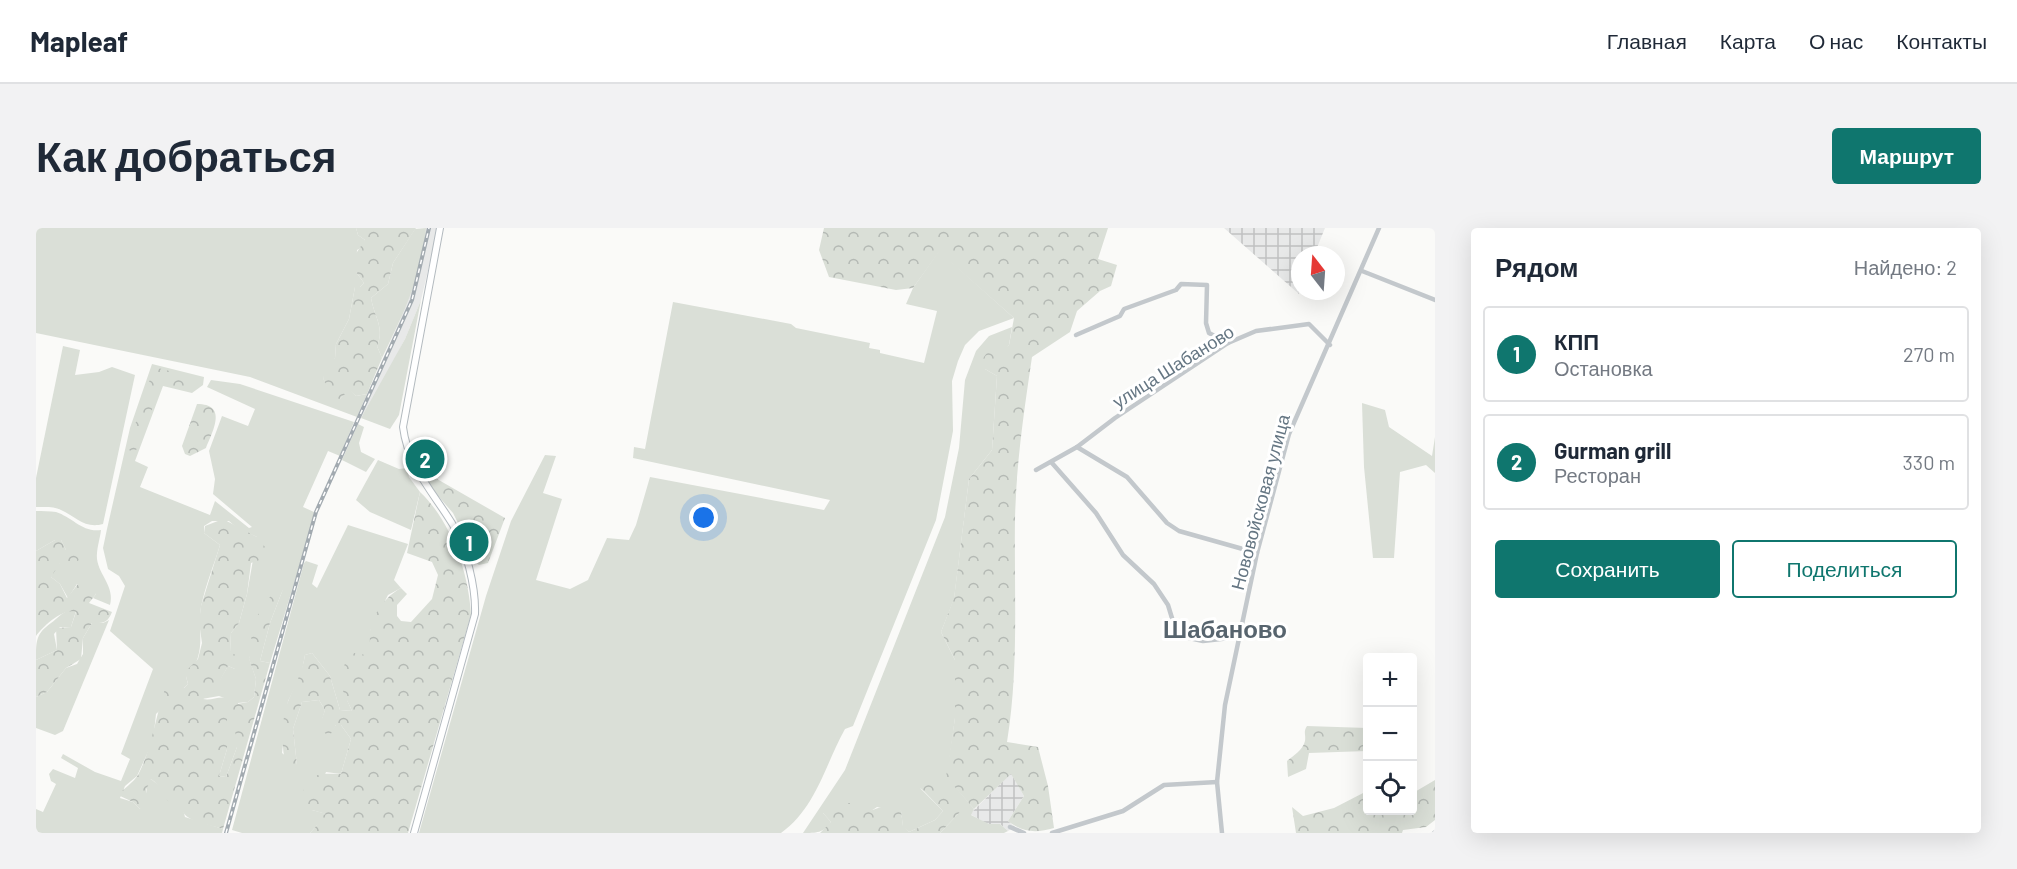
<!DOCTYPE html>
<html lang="ru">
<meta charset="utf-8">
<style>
:root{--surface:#fff;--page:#f2f2f3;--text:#1f2937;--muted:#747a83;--line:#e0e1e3;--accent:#0f766e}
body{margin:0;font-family:Barlow,sans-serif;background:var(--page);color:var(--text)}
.controls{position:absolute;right:18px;bottom:18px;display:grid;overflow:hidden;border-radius:6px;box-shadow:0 6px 24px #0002}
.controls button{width:54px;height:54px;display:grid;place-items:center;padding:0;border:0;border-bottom:2px solid var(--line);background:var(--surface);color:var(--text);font:30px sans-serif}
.compass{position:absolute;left:1255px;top:18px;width:54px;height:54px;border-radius:50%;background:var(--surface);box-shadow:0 6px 24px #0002;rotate:343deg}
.you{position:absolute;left:668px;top:290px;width:21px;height:21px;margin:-15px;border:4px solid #fff;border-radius:50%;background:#1a73e8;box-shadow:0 0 0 9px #1a73e833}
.badge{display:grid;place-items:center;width:39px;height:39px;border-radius:50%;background:var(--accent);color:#fff;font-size:20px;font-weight:700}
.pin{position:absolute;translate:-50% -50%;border:3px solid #fff;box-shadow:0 2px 6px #0006}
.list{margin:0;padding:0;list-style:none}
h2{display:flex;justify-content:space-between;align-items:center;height:78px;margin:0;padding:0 24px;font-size:26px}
h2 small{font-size:20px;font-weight:400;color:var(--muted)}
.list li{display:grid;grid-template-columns:39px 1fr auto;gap:18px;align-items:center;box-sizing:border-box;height:96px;margin:0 12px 12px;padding:0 12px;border:2px solid var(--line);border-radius:6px}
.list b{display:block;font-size:22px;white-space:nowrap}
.list p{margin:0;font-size:20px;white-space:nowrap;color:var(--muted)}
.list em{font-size:20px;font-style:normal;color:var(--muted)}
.actions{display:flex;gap:12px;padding:18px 24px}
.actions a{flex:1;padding:14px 0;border:2px solid var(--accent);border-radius:6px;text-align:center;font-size:21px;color:var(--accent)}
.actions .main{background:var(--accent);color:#fff}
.icon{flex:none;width:33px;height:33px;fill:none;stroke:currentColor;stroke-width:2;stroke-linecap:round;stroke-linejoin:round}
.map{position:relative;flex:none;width:1399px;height:605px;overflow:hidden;border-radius:6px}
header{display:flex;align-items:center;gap:36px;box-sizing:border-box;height:84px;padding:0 30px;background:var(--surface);border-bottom:2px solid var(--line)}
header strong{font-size:28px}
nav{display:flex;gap:33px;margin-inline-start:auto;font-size:21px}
.intro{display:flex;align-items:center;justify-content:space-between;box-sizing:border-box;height:144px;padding:0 36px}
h1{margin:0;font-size:42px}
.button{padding:15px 27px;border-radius:6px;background:var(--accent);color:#fff;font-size:21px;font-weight:700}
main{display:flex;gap:36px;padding:0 36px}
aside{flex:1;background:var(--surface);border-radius:6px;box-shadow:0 6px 24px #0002}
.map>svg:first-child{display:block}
.built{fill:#e8e9e9}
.industrial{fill:url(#industrial-grid)}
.green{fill:#dadfd7}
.forest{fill:url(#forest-crowns)}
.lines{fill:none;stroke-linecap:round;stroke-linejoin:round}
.secondary-casing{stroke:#b3babf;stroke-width:8}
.street{stroke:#c3c8cc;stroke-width:4.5}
.secondary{stroke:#fff;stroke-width:6}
.rail-casing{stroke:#a2aab0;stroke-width:4}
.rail{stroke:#fff;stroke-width:1.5;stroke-dasharray:4.5;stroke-linecap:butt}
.labels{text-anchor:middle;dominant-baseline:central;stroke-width:6;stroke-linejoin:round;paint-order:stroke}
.street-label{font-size:18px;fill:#657683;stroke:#fff}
.district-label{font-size:24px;font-weight:bold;fill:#57646e;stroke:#fff}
</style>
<header>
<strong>Mapleaf</strong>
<nav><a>Главная</a><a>Карта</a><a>О нас</a><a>Контакты</a></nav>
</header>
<div class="intro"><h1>Как добраться</h1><a class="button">Маршрут</a></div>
<main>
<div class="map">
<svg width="1399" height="605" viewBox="0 0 1399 605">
<defs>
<pattern id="industrial-grid" width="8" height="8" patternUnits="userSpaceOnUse" patternTransform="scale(1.5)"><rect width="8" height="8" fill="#e8e9e9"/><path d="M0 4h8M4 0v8" fill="none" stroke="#c0c1c2"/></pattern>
<pattern id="forest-crowns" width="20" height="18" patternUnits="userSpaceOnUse" patternTransform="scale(1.5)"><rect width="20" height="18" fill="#dadfd7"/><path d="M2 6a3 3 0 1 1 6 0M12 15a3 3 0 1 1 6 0" fill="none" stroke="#b4b9b4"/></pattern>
</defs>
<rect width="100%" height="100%" fill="#fafaf8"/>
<!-- built -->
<path class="built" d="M390,0h12l-17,72 -16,39 -24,46 -20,33 -4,-1 43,-97z"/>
<!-- industrial -->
<g class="industrial">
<path d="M1188,0h101l-11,27h-14l-1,39z"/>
<path d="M975,545l13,23 -16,25 7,6 -7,4 -8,-7 -11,1 -19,-11z"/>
</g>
<!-- green -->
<g class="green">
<path d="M0,0h320l2,7 7,5 -1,6 -7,4 -1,22 8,11 -4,4h-5l-6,32 -13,25 -1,14 -12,20 6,12 11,9 9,-10 7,7 11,-2 -10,23 -107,-40 -214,-44z"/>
<path d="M390,0c-3,46 -24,89 -44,130l-5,-12c8,-18 -3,-30 -6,-48l17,-14 5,-21 22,-34z"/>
<path d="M903,23l75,67 -35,13 -14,14 -7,16 -6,20 1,50 -17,89 -83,206 -8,3c-20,36 -29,79 -64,104h-362l67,-237 25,-75 34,-66 11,1 -13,37 19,6 -26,81 34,9 18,-9 19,-42 22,2 7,-15 14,-48 174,33 6,-10 -197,-42 1,-11 11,2 28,-147 118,22 5,4 74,15 -1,5 11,2v3l44,10 13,-52 -31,-7 7,-16z"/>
<path d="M385,72l-22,115 -9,14 -29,-11 44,-79z"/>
<path d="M976,99l-3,18 -24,24 12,7 -5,74 -23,29 -15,120 -13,33 14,28v58l-8,59 27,32 -3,6 18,9h11l8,7 -4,2h-64l20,-21 -40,-24 23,23 -8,9 -26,12 -6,-5 -2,-16 -24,-4 -9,6h-45l8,9c-7,11 -15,11 -28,11l42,-63 100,-253 14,-69 6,-68 11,-29 13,-15z"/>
<path d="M27,118l17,4 -5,25 24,-3 13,-5 23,8 -32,149c-18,5 -27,-7 -42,-14 -7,-4 -17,-3 -25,-3v-29z"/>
<path d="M116,136l52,13 -1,8 -11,8 -29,-7 -28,75 13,6 -8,20 70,28 5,-14 34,27 3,-1 -39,-33 2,-15 -6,-28 13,-35 26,10 7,-17 -48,-22 4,-7 29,4 114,38 -14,34 -12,-5 -25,56 11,5 -1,8 -43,143 -10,-2 10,-38 13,-34 -34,69 7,21 -2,18 -6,5 -10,1 -1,44 -11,30 -7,-1 8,-27v-50l-8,-3 -17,3 13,-11 13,-22 7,3 -5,-17 1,-19 8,-10 8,-29 10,-57 -20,-9 -8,-7h-17l-8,5v7l16,12c-6,20 -15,41 -19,62 -3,17 2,33 -3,50 -3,13 -16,8 -10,27l-32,30 -3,27 -16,35 -12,10 -5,12 13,4 7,7 5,-9 3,-19 3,-2 25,21 4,-1 5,18 38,12 -1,4h-186v-24l7,3 13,-28 -5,-3 -2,-7 4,-5 22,9 3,-10 -17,-10 2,-4 32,18 26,9 9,-22 -9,-5 32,-85 -43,-38 15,-45 -6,-10 -11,-7 -5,-21 4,-19 23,-101z"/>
<path d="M1326,175l23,7 4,17 43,29 3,-19v36l-9,-8 -26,7 -6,86h-21l-9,-91z"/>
<path d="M322,196l6,3 -5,16 2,9 14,7 -9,13 -24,-12z"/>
<path d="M342,232l21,9 8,-1 2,9 11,15 -9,38 -41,-18 -14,-12z"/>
<path d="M0,283c6,0 14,0 20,1 16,5 27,21 45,18 -1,9 -5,20 -4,29 2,16 18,28 13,46l-17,-7 3,-4 -19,-10 -9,14 -8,-14 -9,-7 1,-6 20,-21h-6l-5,-10h-6l-19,11z"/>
<path d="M312,297l60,19 -14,36 7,8 -13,7 -18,36v19l-23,50 5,11 -12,-1 -10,-34 -18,-23 -7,2 -4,21 -13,25 -6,52 15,12 -4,-36 9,-27 17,-2 6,10 -3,10 10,10 4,-5h5l10,14 -10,35 -15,-2 -14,38 15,4 -17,19h-68l-10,-3 72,-267 2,-2 12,4 -6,19 5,4z"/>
<path d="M34,382l6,1 -5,16h-11l-6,7 3,16 -21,10c0,-20 0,-26 15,-37 7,-5 10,-10 19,-13z"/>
<path d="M73,392l-46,111 -8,4 -19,-7v-31l11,-5 19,-24 11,-4 6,-10v-16l9,-15h11z"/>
</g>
<!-- forest -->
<g class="forest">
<path d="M320,0h60l-23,35 -5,21 -17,14c3,18 14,30 6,48l5,12 -15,36 -11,2 -7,-6 -9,9 -9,-2 -8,-19 4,-14 8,-6 1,-14 13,-25 6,-32h5l4,-4 -8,-11 -1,-17 10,-15 -7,-5z"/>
<path d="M788,0h284l-10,31 19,6 -6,21 -11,5 -23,20 -7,21 -38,25c-8,54 -16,108 -17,163 -1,74 4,149 -8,222l31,5 10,39 6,42c-17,5 -31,5 -46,-7l16,-25 -13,-22 -37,35 -28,-32 9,-59v-58l-14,-28 13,-34 15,-119 23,-29 5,-74 -12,-7 -4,-8 13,-18 8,7 7,-5 5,-27 -75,-66 -26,36 -17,2 -67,-13 -10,-27z"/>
<path d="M118,139l39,10 4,10 -6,3 -29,-6 -27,69 -8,-4z"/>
<path d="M161,176c30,0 17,25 9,44l-16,8 -5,-2 -3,-8z"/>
<path d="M394,247l75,43 -17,45 -9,2c-10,-7 -10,-17 -8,-29l-7,-9 -5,-2 -6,-12 -28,-32z"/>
<path d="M384,264c31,29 49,81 51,123l-63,218h-98l7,-8 1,-8 8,-3 -14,-4 -11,-10c6,-28 17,-27 40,-26l10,-35 -10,-14h-5l-7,12 -10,-10 6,-17 -6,-10 -17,2 -9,27 4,36 -6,4 -5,-3c-5,-19 -5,-49 3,-67 7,-16 13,-26 16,-44l7,-2 18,23 10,34 12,1c-11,-24 -20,-36 2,-58l12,2c6,-8 3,-14 4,-24 3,-18 16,-35 31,-43l6,6 -10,11v11l4,5 10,1 21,-23 6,-24 -6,-13 -25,-9z"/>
<path d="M187,291l34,18 8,10 -3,12 -11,4 -4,31 -8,29 -8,10 -1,19 11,6 7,16 -10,3 -3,-8 -7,-3 -12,22 -13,11c8,2 15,-3 24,-1v51l-8,27 7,1 11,-30 -5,-42 16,-3 6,-5 2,-18 -7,-20 4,-37 23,-34 7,1 -13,34 -10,38 10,2 -47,166c-17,-6 -44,-6 -43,-29l-9,3c-10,-6 -10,-18 -20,-24l-5,11v17l-6,2 -7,-7 -15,-7c5,-6 16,-13 20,-20 14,-27 17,-57 27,-86l19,-1 4,-4 -3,-12 13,-13 4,-16 -3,-21 2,-16 19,-61 -16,-12 1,-7z"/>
<path d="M19,312h6l5,10h5l7,-8 6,9 -6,10 -18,2 -9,14 9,7 7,14 14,-18 10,4 5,10 -7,9 23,9c-5,12 -9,11 -20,11l-9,15 -2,21 -15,9 -19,24 -11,5v-37l21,-10 -1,-22 15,-1 5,-15c-12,-5 -33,14 -40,24v-85z"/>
<path d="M1271,498l60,2v23l-58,2 -3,16 -18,8 -1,-16c6,-5 16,-11 18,-20 1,-7 -2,-9 2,-15z"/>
<path d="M1399,552v40l-9,7 -23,3 -1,3h-106l-4,-26 11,9 31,-8 33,-17 1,19h44l1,-17z"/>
<path d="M885,553c14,0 37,17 40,30l-21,22h-120l11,-11 -8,-9c8,-12 15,-10 29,-10l7,8c18,3 23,-12 42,0l2,15 6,6 26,-12 8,-9 -23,-24z"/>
</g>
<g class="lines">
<defs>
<path id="secondary" d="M378,605l61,-219c1,-27 -9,-66 -22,-89 -20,-33 -45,-58 -50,-98l37,-199"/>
</defs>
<!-- secondary casing -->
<use href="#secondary" class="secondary-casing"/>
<!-- street -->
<g class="street">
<path d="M1326,43l73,29"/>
<path d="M1040,107l44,-19 4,-7 52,-19 5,-6 26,1 -1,38 3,10 19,10"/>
<path d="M1041,219l50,30 40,46 12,8 78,22"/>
<path d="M1016,235l44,50 27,42 31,29 14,21 7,23 14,10 14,3 36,-4"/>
<path d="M1000,242l41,-23 38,-29 113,-75 28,-12 53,-7 21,21"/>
<path d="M974,599l14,6"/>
<path d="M1016,605l71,-22 41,-26 53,-3"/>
<path d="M1186,605l-5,-51 8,-77 32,-152 32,-119 90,-206"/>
</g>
<!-- secondary -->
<use href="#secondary" class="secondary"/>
<defs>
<g id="rail">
<path d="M190,605l90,-321 96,-212 17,-72"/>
<path d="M1398,605l1,-1"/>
</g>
</defs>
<!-- rail casing -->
<use href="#rail" class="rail-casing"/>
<!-- rail -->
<use href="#rail" class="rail"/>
</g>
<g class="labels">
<!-- street labels -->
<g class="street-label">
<text transform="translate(1137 138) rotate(-32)">улица Шабаново</text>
<text transform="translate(1224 274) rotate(-75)">Нововойсковая улица</text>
</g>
<!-- district labels -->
<g class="district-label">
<text x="1189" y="400">Шабаново</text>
</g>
</g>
</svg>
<div class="controls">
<button>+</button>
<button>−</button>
<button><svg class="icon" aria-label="locate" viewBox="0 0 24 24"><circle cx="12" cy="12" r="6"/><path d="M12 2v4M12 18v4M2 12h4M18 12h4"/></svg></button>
</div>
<svg class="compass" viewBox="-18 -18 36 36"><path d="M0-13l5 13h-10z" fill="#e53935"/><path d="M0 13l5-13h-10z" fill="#747a83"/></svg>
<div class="you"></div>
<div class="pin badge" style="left:433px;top:314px">1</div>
<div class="pin badge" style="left:389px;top:231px">2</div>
</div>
<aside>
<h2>Рядом<small>Найдено: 2</small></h2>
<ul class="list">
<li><span class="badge">1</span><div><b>КПП</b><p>Остановка</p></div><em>270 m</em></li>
<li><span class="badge">2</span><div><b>Gurman grill</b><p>Ресторан</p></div><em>330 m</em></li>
</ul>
<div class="actions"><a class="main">Сохранить</a><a>Поделиться</a></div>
</aside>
</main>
